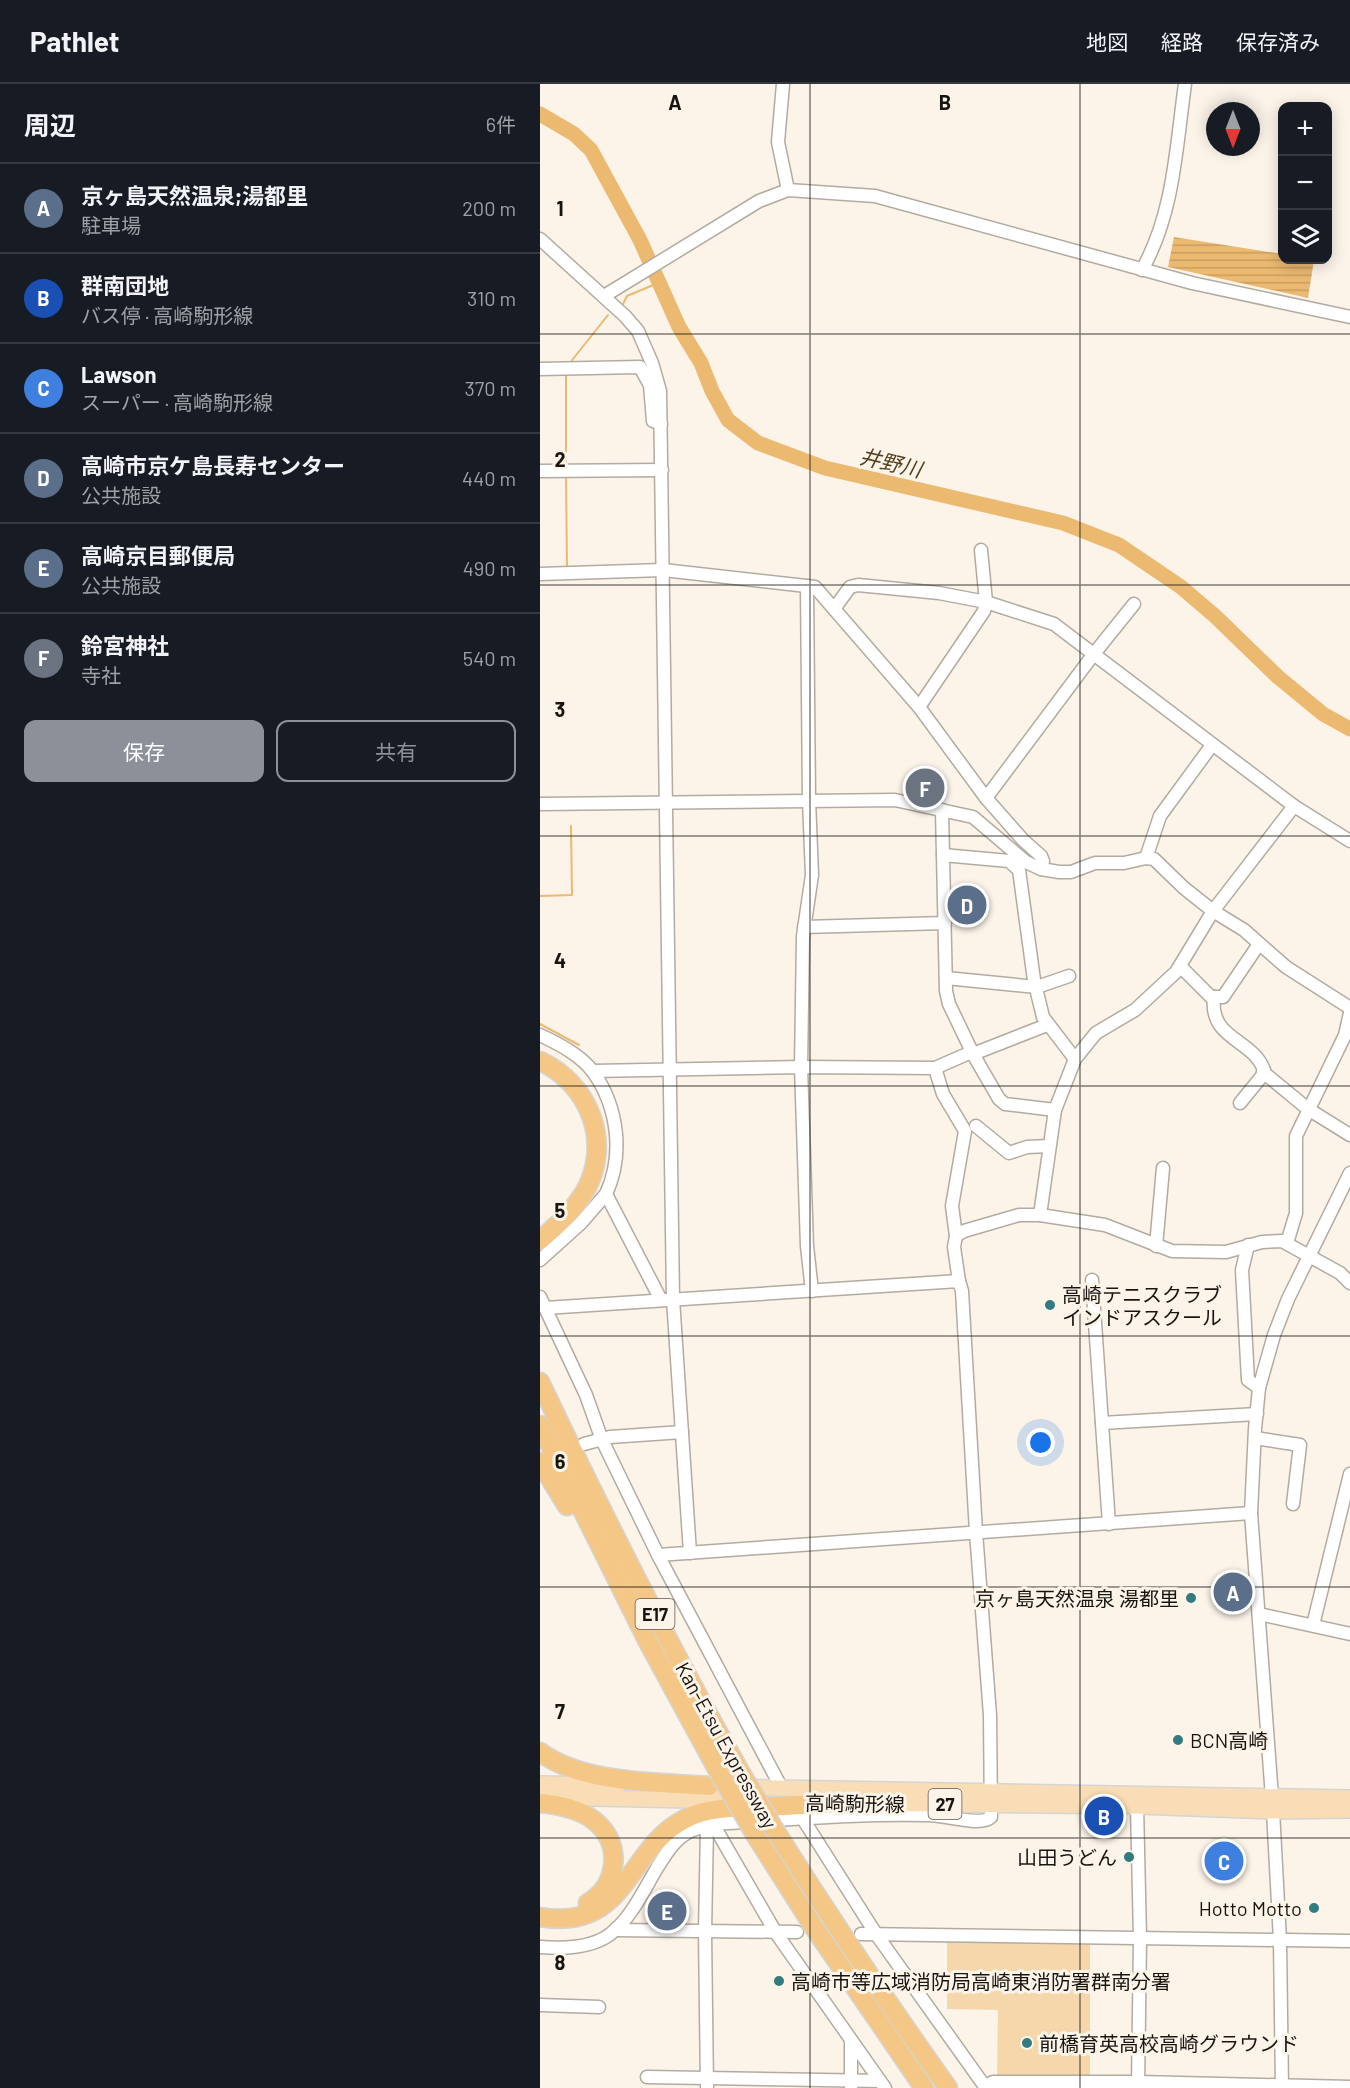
<!DOCTYPE html>
<html lang="ja">
<meta charset="utf-8">
<style>
:root{--surface:#171b24;--page:#242831;--text:#f1f3f6;--muted:#9ea1a6;--line:#363941;--accent:#8c9099}
body{margin:0;font-family:Barlow,"Noto Sans JP",sans-serif;background:var(--page);color:var(--text)}
.controls{position:absolute;right:18px;top:18px;display:grid;overflow:hidden;border-radius:12px;box-shadow:0 3px 15px #0003}
.controls button{width:54px;height:54px;display:grid;place-items:center;padding:0;border:0;border-bottom:2px solid var(--line);background:var(--surface);color:var(--text);font:30px sans-serif}
.compass{position:absolute;left:666px;top:18px;width:54px;height:54px;border-radius:50%;background:var(--surface);box-shadow:0 3px 15px #0003;rotate:180deg}
.you{position:absolute;left:501px;top:1359px;width:21px;height:21px;margin:-15px;border:4px solid #fff;border-radius:50%;background:#1a73e8;box-shadow:0 0 0 9px #1a73e833}
.badge{display:grid;place-items:center;width:39px;height:39px;border-radius:50%;background:var(--accent);color:#fff;font-size:20px;font-weight:700}
.pin{position:absolute;translate:-50% -50%;border:3px solid #fff;box-shadow:0 2px 6px #0006}
.list{margin:0;padding:0;list-style:none}
h2{display:flex;justify-content:space-between;align-items:center;height:78px;margin:0;padding:0 24px;font-size:26px}
h2 small{font-size:20px;font-weight:400;color:var(--muted)}
.list li{display:grid;grid-template-columns:39px 1fr auto;gap:18px;align-items:center;box-sizing:border-box;height:90px;padding:0 24px;border-top:2px solid var(--line)}
.list b{display:block;font-size:22px;white-space:nowrap}
.list p{margin:0;font-size:20px;white-space:nowrap;color:var(--muted)}
.list em{font-size:20px;font-style:normal;color:var(--muted)}
.actions{display:flex;gap:12px;padding:18px 24px}
.actions a{flex:1;padding:14px 0;border:2px solid var(--accent);border-radius:12px;text-align:center;font-size:21px;color:var(--accent)}
.actions .main{background:var(--accent);color:#fff}
.icon{flex:none;width:33px;height:33px;fill:none;stroke:currentColor;stroke-width:2;stroke-linecap:round;stroke-linejoin:round}
.map{position:relative;flex:none;width:810px;height:2004px;overflow:hidden}
header{display:flex;align-items:center;gap:36px;box-sizing:border-box;height:84px;padding:0 30px;background:var(--surface);border-bottom:2px solid var(--line)}
header strong{font-size:28px}
nav{display:flex;gap:33px;margin-inline-start:auto;font-size:21px}
main{display:flex}
aside{flex:1;background:var(--surface)}
.map>svg:first-child{display:block}
.pitch{fill:#f6d7ac}
.water{fill:url(#water-rules)}
.lines{fill:none;stroke-linecap:round;stroke-linejoin:round}
.stream{stroke:#ebb970;stroke-width:2}
.river{stroke:#ebb970;stroke-width:15}
.minor-casing{stroke:#b2aba1;stroke-width:15}
.major-casing{stroke:#d5d5d4;stroke-width:18}
.highway-casing{stroke:#d5d5d4;stroke-width:21}
.minor{stroke:#fff;stroke-width:12}
.major{stroke:#f9ddb6;stroke-width:15}
.highway{stroke:#f5c786;stroke-width:18}
.highway-bridge-casing{stroke:#d5d5d4;stroke-width:21;stroke-linecap:butt}
.highway-bridge{stroke:#f5c786;stroke-width:18}
.grid{fill:none;stroke:#181511;stroke-width:1.5;stroke-opacity:0.55}
.poi-dot{fill:#327b7f;stroke:#fcf4e9;stroke-width:2}
.labels{text-anchor:middle;dominant-baseline:central;stroke-width:6;stroke-linejoin:round;paint-order:stroke}
.shield{fill:#fcf4e9;stroke:#5c5852;stroke-width:1.5}
.shield-label{font-size:18px;font-weight:bold;fill:#181511}
.poi-label{font-size:20px;fill:#181511;stroke:#fcf4e9;text-anchor:start}
.street-label{font-size:20px;fill:#181511;stroke:#fcf4e9}
.water-label{font-size:21px;font-style:italic;fill:#543f1f;stroke:#fcf4e9}
.grid-label{font-size:20px;text-anchor:middle;font-weight:bold;fill:#181511;stroke:#fcf4e9;stroke-width:6;stroke-linejoin:round;paint-order:stroke}
</style>
<header>
<strong>Pathlet</strong>
<nav><a>地図</a><a>経路</a><a>保存済み</a></nav>
</header>
<main>
<aside>
<h2>周辺<small>6件</small></h2>
<ul class="list">
<li><span class="badge" style="background:#5c6f8a">A</span><div><b>京ヶ島天然温泉;湯都里</b><p>駐車場</p></div><em>200 m</em></li>
<li><span class="badge" style="background:#1a4fb4">B</span><div><b>群南団地</b><p>バス停 · 高崎駒形線</p></div><em>310 m</em></li>
<li><span class="badge" style="background:#3f7fe0">C</span><div><b>Lawson</b><p>スーパー · 高崎駒形線</p></div><em>370 m</em></li>
<li><span class="badge" style="background:#5c6f8a">D</span><div><b>高崎市京ケ島長寿センター</b><p>公共施設</p></div><em>440 m</em></li>
<li><span class="badge" style="background:#5c6f8a">E</span><div><b>高崎京目郵便局</b><p>公共施設</p></div><em>490 m</em></li>
<li><span class="badge" style="background:#6b7280">F</span><div><b>鈴宮神社</b><p>寺社</p></div><em>540 m</em></li>
</ul>
<div class="actions"><a class="main">保存</a><a>共有</a></div>
</aside>
<div class="map">
<svg width="810" height="2004" viewBox="0 0 810 2004">
<defs>
<pattern id="water-rules" width="6" height="5" patternUnits="userSpaceOnUse" patternTransform="scale(1.5)"><rect width="6" height="5" fill="#ebb970"/><path d="M0 2.5h6" fill="none" stroke="#c99e60"/></pattern>
</defs>
<rect width="100%" height="100%" fill="#fcf4e9"/>
<!-- pitch -->
<path class="pitch" d="M407,1857l143,1v137l-93,-1 1,-68 -51,-1z"/>
<!-- water -->
<path class="water" d="M634,153l108,17v6h32l-6,38 -140,-31z"/>
<g class="lines">
<!-- stream -->
<g class="stream">
<path d="M83,220l4,-8 31,-13"/>
<path d="M29,280l39,-49"/>
<path d="M26,289v93"/>
<path d="M26,392l1,91"/>
<path d="M0,812l32,-1 -1,-69"/>
<path d="M0,940l39,21"/>
</g>
<!-- river -->
<path class="river" d="M0,30l34,20 17,16 49,90 39,87 22,36 11,28 16,29 30,23 67,25 238,55 56,22 62,42 34,29 63,61 45,37 27,15"/>
<defs>
<g id="minor">
<path d="M248,106l87,6 317,87 158,34"/>
<path d="M0,155l85,77 13,15 14,32 8,28 13,908 17,254"/>
<path d="M602,186c32,-57 34,-122 43,-186"/>
<path d="M64,212l155,-95 29,-11 -10,-48 5,-58"/>
<path d="M0,285l100,-2 10,18 3,36 8,3"/>
<path d="M0,387l122,-1"/>
<path d="M0,490l123,-4 152,17 104,120 67,91 37,42 18,16 2,5 -2,8"/>
<path d="M267,502l2,214 3,75 -9,61 -2,131 6,179 5,45"/>
<path d="M294,525l16,-22 8,-2 81,8 47,9 68,22 240,182 56,35"/>
<path d="M379,623l65,-96 2,-9 -5,-52"/>
<path d="M446,714l107,-143 41,-51"/>
<path d="M0,720l355,-4 78,17 53,45 15,7 18,3h12l24,-9h29l22,-5 8,1 30,29 29,23 31,19 42,37 64,41"/>
<path d="M403,771l66,6 10,9 15,110 9,37 32,42"/>
<path d="M606,774l14,-42 52,-71"/>
<path d="M264,843l141,-4"/>
<path d="M640,882l31,31h12l36,-53"/>
<path d="M406,894l91,9 32,-11"/>
<path d="M674,913c-5,43 38,41 50,73l-2,6 -22,27"/>
<path d="M507,941l-74,29 26,45 6,5 50,6"/>
<path d="M0,951c19,9 41,20 54,38 24,35 30,82 12,121l55,106"/>
<path d="M395,984l8,26 22,37 -13,75 4,30 -2,11 5,34"/>
<path d="M53,987l208,-4 134,1 32,-14h6l-24,-50 -3,-13 -4,-181"/>
<path d="M723,988l45,37 42,26"/>
<path d="M436,1042l33,27 18,-6 22,-1"/>
<path d="M500,1131l15,-105 20,-51 21,-26 39,-23 41,-38 37,-61 81,-105"/>
<path d="M416,1152l8,-5 55,-16h21l65,10 67,26 54,1 36,-10 20,-1 58,32 10,10"/>
<path d="M747,1159l9,-30v-77l49,-101 5,-22"/>
<path d="M708,1161l-6,25 6,110 11,8"/>
<path d="M616,1162l7,-78"/>
<path d="M0,1176l41,-37 25,-29"/>
<path d="M552,1196l17,244"/>
<path d="M0,1213l46,98 16,45 56,115 123,232"/>
<path d="M562,1339l155,-9"/>
<path d="M715,1354l45,7 -7,59"/>
<path d="M44,1360l26,-7 72,-5"/>
<path d="M118,1471l593,-42"/>
<path d="M719,1530l91,20"/>
<path d="M773,1541l37,-151"/>
<path d="M597,1722l3,132 -2,150"/>
<path d="M263,1735l73,115 110,154"/>
<path d="M173,1740l63,109 109,155"/>
<path d="M167,1742l-2,106 2,156"/>
<path d="M75,1846l182,2"/>
<path d="M321,1850l489,7"/>
<path d="M0,1863c24,2 57,1 75,-17 18,-16 30,-42 42,-62 9,-14 16,-27 30,-35 8,-5 17,-6 26,-9 72,-4 144,-11 216,-9 16,0 52,12 62,2l-1,-102 -14,-183 -14,-241 -3,-10 -414,27"/>
<path d="M0,1921l59,2"/>
<path d="M107,1993l233,4"/>
<path d="M445,2002l8,-4h145l212,5"/>
<path d="M311,2004v-48"/>
<path d="M742,2004l-2,-148 -7,-129 -22,-298 4,-84 4,-41 15,-53 14,-36 62,-126"/>
</g>
<g id="major">
<path d="M0,1700l78,1"/>
<path d="M177,1703l633,11"/>
<path d="M6,1713l189,4"/>
<path d="M291,1719l306,3 136,5 77,-1"/>
</g>
<g id="highway">
<path d="M0,977c50,23 73,83 44,132 -12,19 -27,33 -44,47"/>
<path d="M0,1298c62,131 127,260 198,386"/>
<path d="M0,1341l108,217 69,127"/>
<path d="M0,1378l27,44"/>
<path d="M0,1668c43,32 116,30 169,34"/>
<path d="M0,1719c20,2 42,6 57,20 26,23 20,63 -9,80"/>
<path d="M236,1748c55,87 112,172 172,256"/>
<path d="M216,1752l57,90 111,162"/>
<path d="M0,1833c89,15 86,-70 147,-99 22,-11 48,-10 72,-11 28,-1 55,-3 83,-4"/>
</g>
</defs>
<!-- minor casing -->
<use href="#minor" class="minor-casing"/>
<!-- major casing -->
<use href="#major" class="major-casing"/>
<!-- highway casing -->
<use href="#highway" class="highway-casing"/>
<!-- minor -->
<use href="#minor" class="minor"/>
<!-- major -->
<use href="#major" class="major"/>
<!-- highway -->
<use href="#highway" class="highway"/>
<defs>
<g id="highway-bridge">
<path d="M198,1684l38,64"/>
<path d="M177,1685l39,67"/>
</g>
</defs>
<!-- highway-bridge casing -->
<use href="#highway-bridge" class="highway-bridge-casing"/>
<!-- highway-bridge -->
<use href="#highway-bridge" class="highway-bridge"/>
</g>
<!-- grid -->
<path class="grid" d="M270,0v2004M540,0v2004M0,250h810M0,501h810M0,752h810M0,1002h810M0,1252h810M0,1503h810M0,1754h810"/>
<!-- markers -->
<g class="poi-dot">
<circle cx="510" cy="1221" r="6"/>
<circle cx="651" cy="1514" r="6"/>
<circle cx="638" cy="1656" r="6"/>
<circle cx="589" cy="1773" r="6"/>
<circle cx="774" cy="1824" r="6"/>
<circle cx="239" cy="1897" r="6"/>
<circle cx="487" cy="1959" r="6"/>
</g>
<g class="labels">
<!-- shield labels -->
<g class="shield">
<rect x="95.5" y="1515" width="39" height="30" rx="4.5"/>
<rect x="388.5" y="1705" width="33" height="30" rx="4.5"/>
</g>
<g class="shield-label">
<text x="115" y="1530">E17</text>
<text x="405" y="1720">27</text>
</g>
<!-- poi labels -->
<g class="poi-label">
<text x="522" y="1210">高崎テニスクラブ<tspan x="522" dy="23">インドアスクール</tspan></text>
<text x="639" y="1514" text-anchor="end">京ヶ島天然温泉 湯都里</text>
<text x="650" y="1656">BCN高崎</text>
<text x="577" y="1773" text-anchor="end">山田うどん</text>
<text x="762" y="1824" text-anchor="end">Hotto Motto</text>
<text x="251" y="1897">高崎市等広域消防局高崎東消防署群南分署</text>
<text x="499" y="1959">前橋育英高校高崎グラウンド</text>
</g>
<!-- street labels -->
<g class="street-label">
<text transform="translate(187 1661) rotate(61)">Kan-Etsu Expressway</text>
<text transform="translate(315 1719) rotate(1)">高崎駒形線</text>
</g>
<!-- water labels -->
<g class="water-label">
<text transform="translate(351 378) rotate(13)">井野川</text>
</g>
</g>
<g class="grid-label">
<text x="135" y="26">A</text>
<text x="405" y="26">B</text>
<text x="20" y="132">1</text>
<text x="20" y="383">2</text>
<text x="20" y="633">3</text>
<text x="20" y="884">4</text>
<text x="20" y="1134">5</text>
<text x="20" y="1385">6</text>
<text x="20" y="1635">7</text>
<text x="20" y="1886">8</text>
</g>
</svg>
<div class="controls">
<button>+</button>
<button>−</button>
<button><svg class="icon" aria-label="layers" viewBox="0 0 24 24"><path d="M12 4l9 5-9 5-9-5zM3 14l9 5 9-5"/></svg></button>
</div>
<svg class="compass" viewBox="-18 -18 36 36"><path d="M0-13l5 13h-10z" fill="#e53935"/><path d="M0 13l5-13h-10z" fill="#9ea1a6"/></svg>
<div class="you"></div>
<div class="pin badge" style="left:693px;top:1508px;background:#5c6f8a">A</div>
<div class="pin badge" style="left:564px;top:1732px;background:#1a4fb4">B</div>
<div class="pin badge" style="left:684px;top:1777px;background:#3f7fe0">C</div>
<div class="pin badge" style="left:427px;top:821px;background:#5c6f8a">D</div>
<div class="pin badge" style="left:127px;top:1827px;background:#5c6f8a">E</div>
<div class="pin badge" style="left:385px;top:704px;background:#6b7280">F</div>
</div>
</main>
